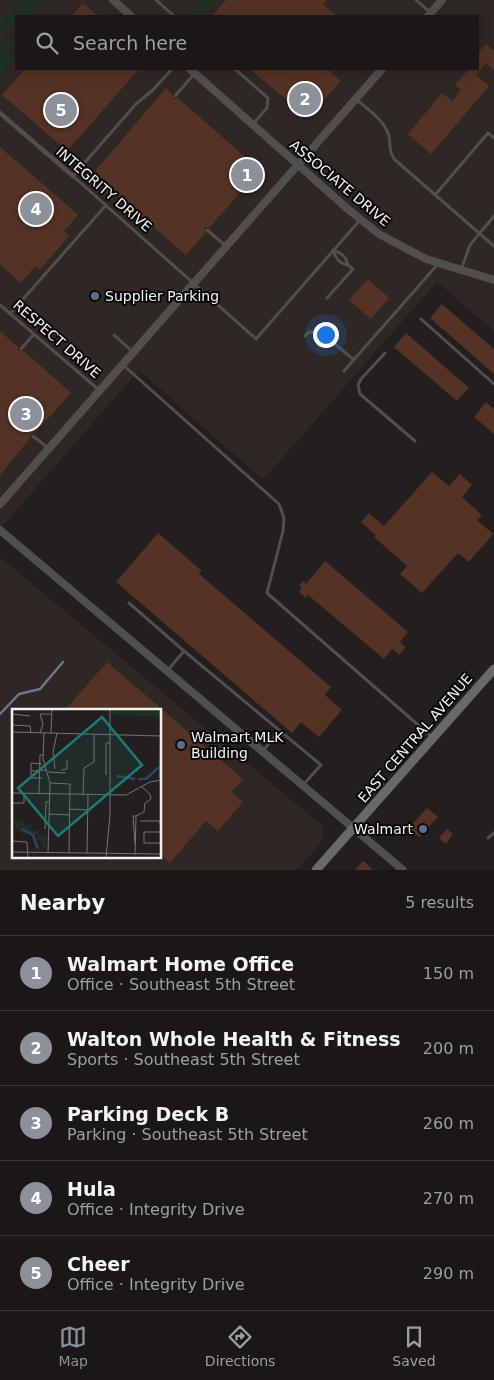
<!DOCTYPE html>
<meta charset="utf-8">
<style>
:root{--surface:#1a1716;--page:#272423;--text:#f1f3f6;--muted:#9f9fa1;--line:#383635;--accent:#8c9099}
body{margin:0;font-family:"DejaVu Sans",sans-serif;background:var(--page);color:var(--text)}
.you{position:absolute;left:325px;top:334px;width:18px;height:18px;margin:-12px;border:4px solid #fff;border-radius:50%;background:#1a73e8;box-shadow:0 0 0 8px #1a73e833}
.badge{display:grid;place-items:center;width:32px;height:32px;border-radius:50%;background:var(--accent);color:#fff;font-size:16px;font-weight:700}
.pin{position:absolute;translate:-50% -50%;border:2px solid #fff;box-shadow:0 1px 5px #0006}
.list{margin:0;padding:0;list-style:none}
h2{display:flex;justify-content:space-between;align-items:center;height:65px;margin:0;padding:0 20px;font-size:21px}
h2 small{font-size:16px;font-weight:400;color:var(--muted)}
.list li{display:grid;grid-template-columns:32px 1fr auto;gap:15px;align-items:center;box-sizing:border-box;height:75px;padding:0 20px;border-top:1px solid var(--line)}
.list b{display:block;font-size:19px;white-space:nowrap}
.list p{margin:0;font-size:16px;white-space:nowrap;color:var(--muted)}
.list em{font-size:16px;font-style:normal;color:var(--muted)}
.icon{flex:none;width:28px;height:28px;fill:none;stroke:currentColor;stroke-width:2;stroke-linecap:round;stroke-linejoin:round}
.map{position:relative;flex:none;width:494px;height:870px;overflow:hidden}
.search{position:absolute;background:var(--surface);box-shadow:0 2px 12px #0003;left:15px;right:15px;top:15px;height:55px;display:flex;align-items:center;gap:12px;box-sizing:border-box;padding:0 18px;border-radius:0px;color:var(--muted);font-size:19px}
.sheet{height:440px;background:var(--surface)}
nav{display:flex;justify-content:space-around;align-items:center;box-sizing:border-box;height:70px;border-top:1px solid var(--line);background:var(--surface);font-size:14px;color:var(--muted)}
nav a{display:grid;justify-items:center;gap:2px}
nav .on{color:var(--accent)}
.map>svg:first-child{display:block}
.built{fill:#2f2724;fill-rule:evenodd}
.green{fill:#1f3022}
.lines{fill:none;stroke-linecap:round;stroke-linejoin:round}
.stream{stroke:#6c778c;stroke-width:2.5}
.building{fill:#543224}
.service{stroke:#504f4e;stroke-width:3}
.pedestrian{stroke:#504f4e;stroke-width:4.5}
.tertiary{stroke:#504f4e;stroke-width:8}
.secondary{stroke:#6a6968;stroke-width:9}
.service-dot{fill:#5c6f8a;stroke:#0a0909;stroke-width:2}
.labels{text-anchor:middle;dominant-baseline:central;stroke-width:4;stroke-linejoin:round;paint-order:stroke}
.street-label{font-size:14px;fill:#f3f2f1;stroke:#0a0909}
.poi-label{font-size:14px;fill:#f3f2f1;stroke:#0a0909;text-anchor:start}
.inset-river{fill:none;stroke:#324260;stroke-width:2.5}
.inset-road{fill:none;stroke:#767372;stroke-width:1}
.view{fill:#1a7c75;fill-opacity:0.15;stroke:#1a7c75;stroke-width:2.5}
.inset-edge{fill:none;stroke:#f3f2f1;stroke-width:2.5}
</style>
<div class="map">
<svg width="494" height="870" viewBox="0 0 494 870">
<rect width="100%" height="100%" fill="#221f1e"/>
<!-- built -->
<g class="built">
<path d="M0,0h494v331l-57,-49 -174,198 -124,-110 -139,159zM16,16h462v53h-462z"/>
<path d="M0,557l323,269v14l-26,30h-297zM14,710h146v146h-146z"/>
</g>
<!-- green -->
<g class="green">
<path d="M20,0h26l-20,16h-10v8l-16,12v-14z"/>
<path d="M198,0h20l-13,13 -1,3h-6l-8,-7 4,-5h2z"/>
<path d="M10,36l6,5 -7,9 7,6v4l-16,19v-35z"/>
</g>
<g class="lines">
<!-- stream -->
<path class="stream" d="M0,714l19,-20 21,-5 23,-27"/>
</g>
<!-- building -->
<g class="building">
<path d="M226,0h100l-3,4 14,12h-125z"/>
<path d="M83,3l15,13h-27z"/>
<path d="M486,44l8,7v19l-8,-7 -10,12 13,11 -58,68 -23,-20 34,-41 10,8 9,-11 -6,-5 14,-16h9v-16z"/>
<path d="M25,69h114l-72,82 -65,-56z"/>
<path d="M250,69h71l3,2 3,-2 14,12 -33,37z"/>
<path d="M166,88l6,6 1,5 5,-1 82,72 -51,58 -4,-1v6l-19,22 -75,-65 -4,4 -13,-12 5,-5 -5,-4 2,-3z"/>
<path d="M0,147l78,68 -14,16 5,5 -29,34 -5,-4 -14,17 -21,-19z"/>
<path d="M368,279l21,19 -18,21 -22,-19z"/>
<path d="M442,304l52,45v25l-64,-56z"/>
<path d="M0,331l18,16v4h6l47,42 -36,40 -4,1 -1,4 -30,37z"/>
<path d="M406,333l63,55 -12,13 -63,-54z"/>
<path d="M486,402l8,7v25l-20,-17z"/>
<path d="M432,472l17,14 11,-12 12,11 -10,12 20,18 -5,5 16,14 -24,28 -11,-9 -36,40 -22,-19 7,-8 -33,-29 2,-2 -15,-13 8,-9 15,13z"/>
<path d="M158,533l44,38 -3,3 132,113 -6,8 17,15 -23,27 -18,-15 -9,11 -176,-151z"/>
<path d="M325,561l83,71 -8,10 6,5 -7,8 -7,-6 -8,10 -76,-64 -2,3 -7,-6 3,-4 -3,-2 4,-5 3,3z"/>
<path d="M107,662l136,117 -12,13 12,10 -25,29 -12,-10 -36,42 -10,-9v-144h-95z"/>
<path d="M427,808l11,9 -19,20 -10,-9z"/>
<path d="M447,829l6,5 -7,10 -7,-6z"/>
<path d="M363,861l10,9h-18z"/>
</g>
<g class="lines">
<!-- service -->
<g class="service">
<path d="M156,0l18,16"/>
<path d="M416,0l15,13"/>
<path d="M172,69l-19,21 -17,14 -63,72 183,163 104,-119"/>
<path d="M235,69l33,29 -1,10 -14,16"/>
<path d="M175,96l20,-23"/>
<path d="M356,99c12,11 28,20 33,37 2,10 -1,14 5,23l100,87"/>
<path d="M435,195l53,-62 6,5"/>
<path d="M207,230l19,16"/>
<path d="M333,250c8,3 13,6 15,15 -9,-2 -12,-6 -15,-15z"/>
<path d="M461,270l9,-25 24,-29"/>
<path d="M327,298l26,-29 -5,-4"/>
<path d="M0,305l99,85"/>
<path d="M10,314l96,-109"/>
<path d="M421,319l73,65"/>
<path d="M114,335l19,17"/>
<path d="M305,336l4,-4 13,1 32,27"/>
<path d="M21,349l13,-15"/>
<path d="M385,353l-24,26 -3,6 2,9 55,47"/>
<path d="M122,364l157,140 5,14 -1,13 -16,62 166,145"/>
<path d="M344,371l94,-107"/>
<path d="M33,436l15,12"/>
<path d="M129,603l55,48 137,114 -18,20"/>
<path d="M168,670l16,-19"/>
<path d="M263,751l16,-20"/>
<path d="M488,838l6,-5"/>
</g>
<!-- pedestrian -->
<path class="pedestrian" d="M0,113l73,63"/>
<!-- tertiary -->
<g class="tertiary">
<path d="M113,0l18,16"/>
<path d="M428,16l14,-16"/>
<path d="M190,69l159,141 30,24 47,25 68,21"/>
<path d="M0,504l382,-435"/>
<path d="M0,530l403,340"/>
</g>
<!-- secondary -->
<path class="secondary" d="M316,870l178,-201"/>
</g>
<!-- markers -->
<g class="service-dot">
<circle cx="95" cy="296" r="5"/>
<circle cx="181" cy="745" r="5"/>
<circle cx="423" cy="829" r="5"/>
</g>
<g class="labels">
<!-- street labels -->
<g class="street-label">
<text transform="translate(340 183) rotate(40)">ASSOCIATE DRIVE</text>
<text transform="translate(104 189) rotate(41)">INTEGRITY DRIVE</text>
<text transform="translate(57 339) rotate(41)">RESPECT DRIVE</text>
<text transform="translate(415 738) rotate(-49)">EAST CENTRAL AVENUE</text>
</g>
<!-- poi labels -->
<g class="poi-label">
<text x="105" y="296">Supplier Parking</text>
<text x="191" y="737">Walmart MLK<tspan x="191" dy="16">Building</tspan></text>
<text x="413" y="829" text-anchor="end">Walmart</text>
</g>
</g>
<!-- overview -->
<g transform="translate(12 709)">
<rect width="149" height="149" fill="#221f1e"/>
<path d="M100,0h49v8l-49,-2zM10,110l4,7 6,-2 -1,5 9,3 -3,1 7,3 2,-6v19h-4v-6l-6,-5 4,-3h-7l1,2 -17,-6 -4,-10z" fill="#1f3022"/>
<path class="inset-river" d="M105,67l18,3M148,69l1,-37M126,70h8l13,-12M10,120l11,6 5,14"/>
<path class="inset-road" d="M0,5l18,2M0,16l18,1 1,7M0,23l149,4M28,24l3,-9 -3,-10h11M32,24l-1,26 7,24 -2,70M39,24l1,-24M43,60l-2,-17 4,-19M49,61l6,-1v-9M19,62l16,-1M36,63l18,1M94,66v-32h4M30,69h-11v-15l11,1M38,74l20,1 -1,68M0,84l114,2 24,-13 11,-2M27,85l1,-39h3M71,86l1,-27 10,-6v-28M0,94h12v-10M57,100l19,1M37,105l20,1M128,112h19l2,4M33,120l1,-27 4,-1M149,123h-17v11h17M0,132l15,1 1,16M123,135l-2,-28h3M0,143l149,2M75,144l1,-58M123,146l1,-39 8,-4 1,-9 6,-4 -1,-5 -8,-7M94,149l4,-43v-106"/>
<path class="view" d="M90,8l40,48 -84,71 -40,-48z"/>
<rect width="149" height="149" class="inset-edge"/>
</g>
</svg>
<div class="you"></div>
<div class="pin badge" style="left:247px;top:175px">1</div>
<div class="pin badge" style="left:305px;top:99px">2</div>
<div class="pin badge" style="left:26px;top:414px">3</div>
<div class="pin badge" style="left:36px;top:209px">4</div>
<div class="pin badge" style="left:61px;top:110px">5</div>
<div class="search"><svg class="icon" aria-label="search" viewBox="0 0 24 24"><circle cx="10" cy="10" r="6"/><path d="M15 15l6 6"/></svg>Search here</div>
</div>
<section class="sheet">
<h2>Nearby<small>5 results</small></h2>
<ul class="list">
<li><span class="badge">1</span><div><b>Walmart Home Office</b><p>Office · Southeast 5th Street</p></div><em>150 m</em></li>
<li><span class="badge">2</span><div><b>Walton Whole Health &amp; Fitness</b><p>Sports · Southeast 5th Street</p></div><em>200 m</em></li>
<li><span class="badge">3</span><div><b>Parking Deck B</b><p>Parking · Southeast 5th Street</p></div><em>260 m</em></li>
<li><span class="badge">4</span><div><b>Hula</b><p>Office · Integrity Drive</p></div><em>270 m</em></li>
<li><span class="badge">5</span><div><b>Cheer</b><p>Office · Integrity Drive</p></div><em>290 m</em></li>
</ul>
</section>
<nav>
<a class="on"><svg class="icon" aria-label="map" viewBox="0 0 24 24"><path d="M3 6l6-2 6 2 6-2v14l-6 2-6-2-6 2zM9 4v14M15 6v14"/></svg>Map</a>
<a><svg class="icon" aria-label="directions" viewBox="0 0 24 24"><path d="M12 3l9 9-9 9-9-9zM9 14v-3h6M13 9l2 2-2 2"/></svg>Directions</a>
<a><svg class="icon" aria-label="saved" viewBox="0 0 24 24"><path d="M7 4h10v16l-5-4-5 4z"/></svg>Saved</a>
</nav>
